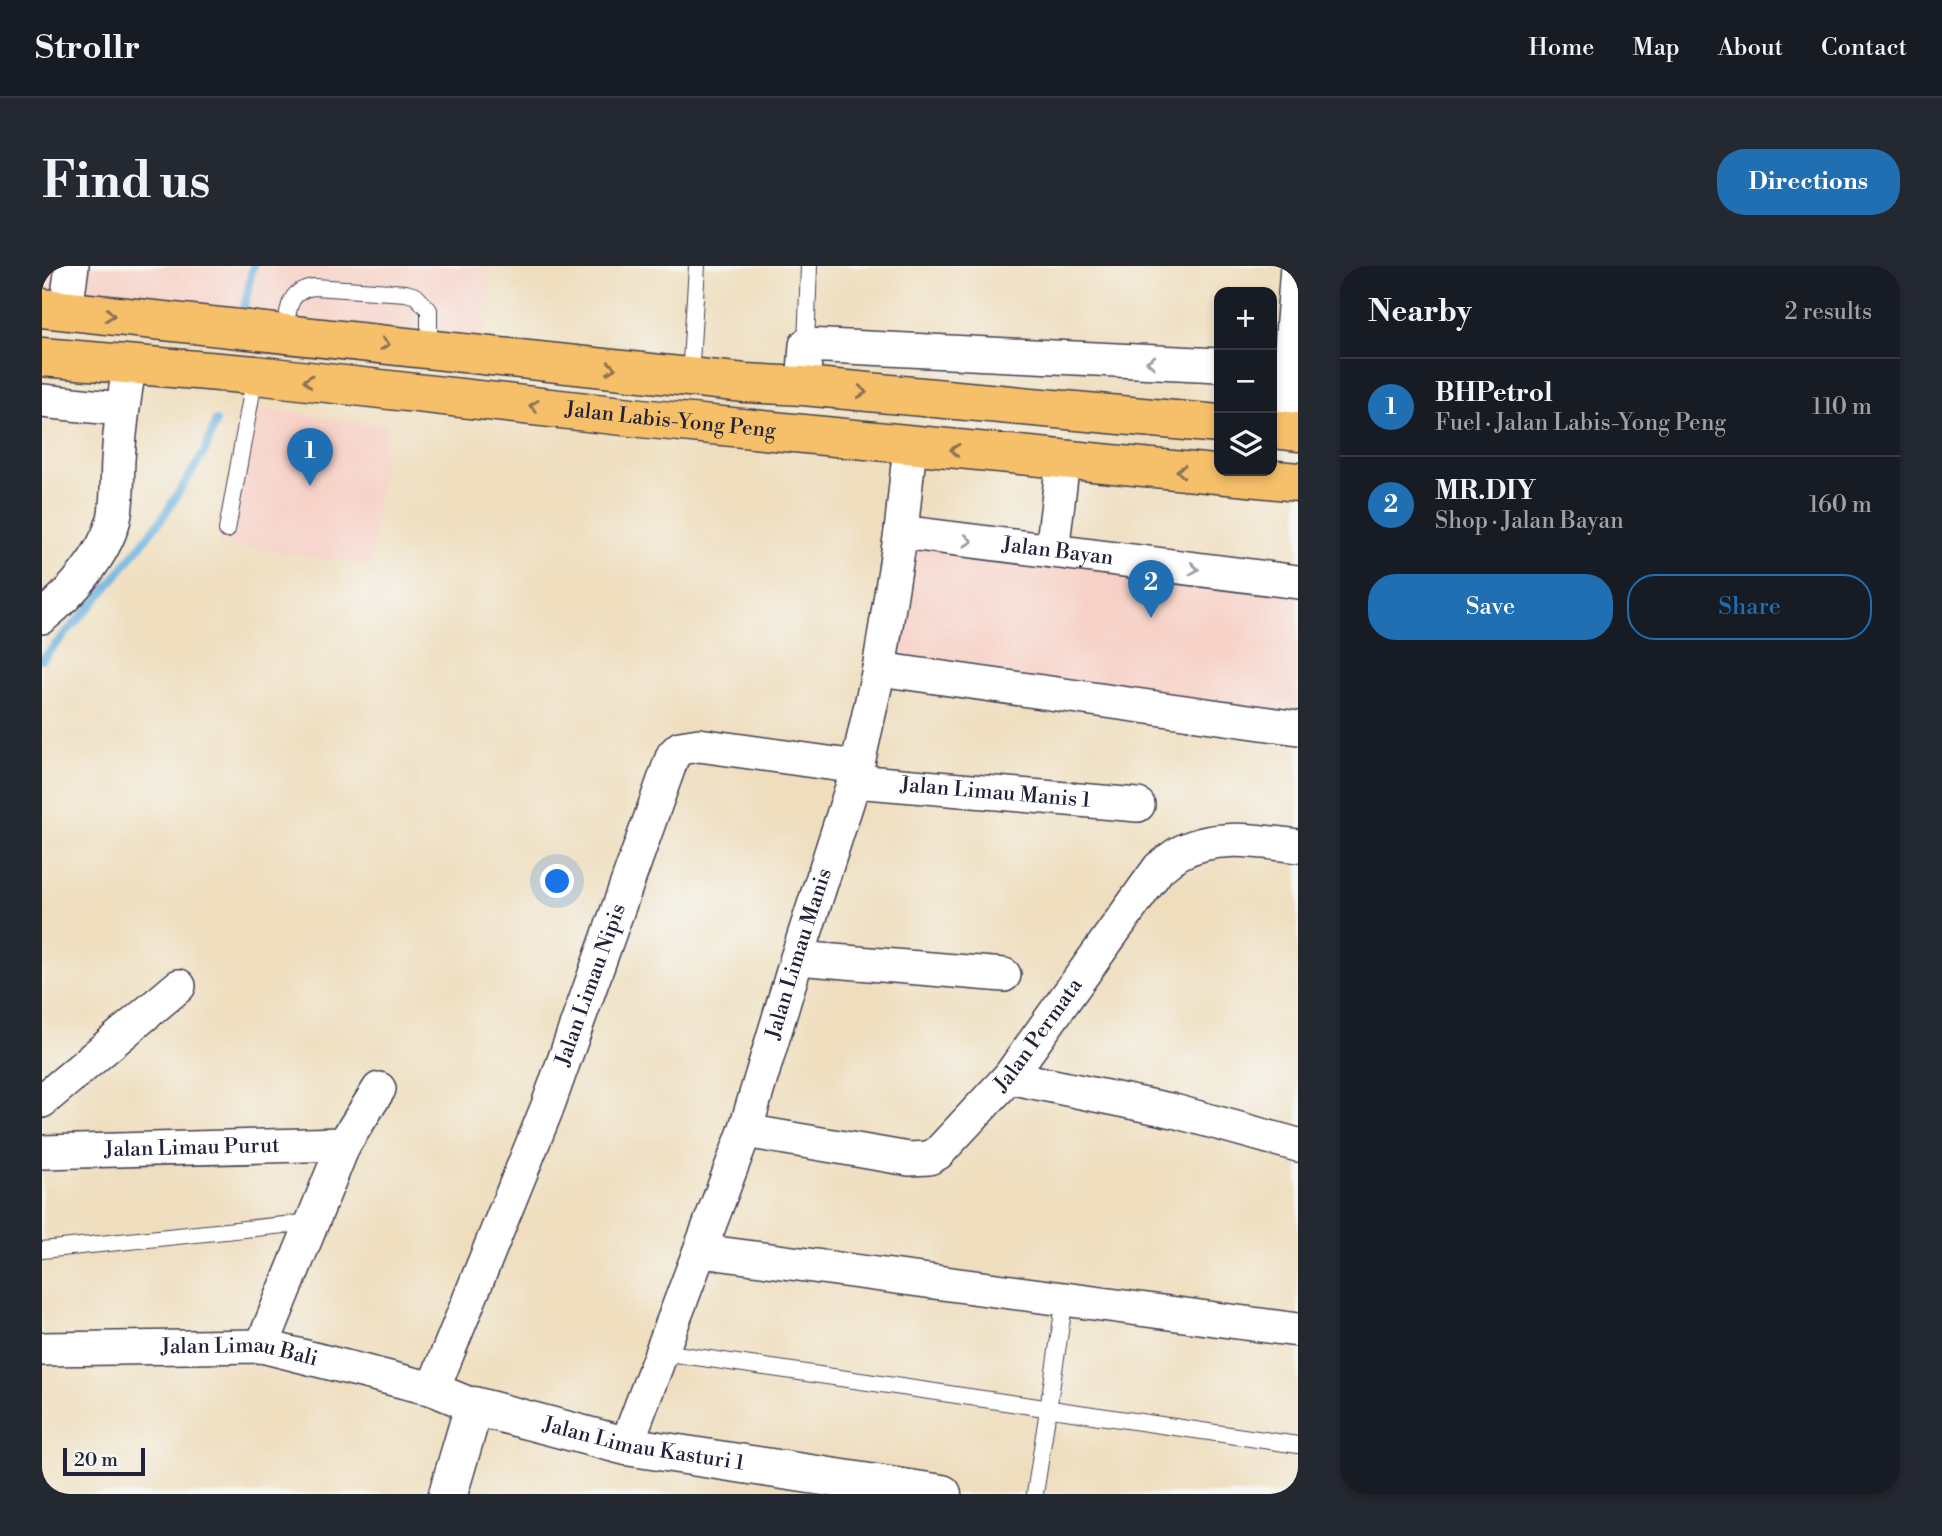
<!DOCTYPE html>
<meta charset="utf-8">
<style>
:root{--surface:#171b24;--page:#242831;--text:#f1f3f6;--muted:#9ea1a6;--line:#363941;--accent:#1f6fb2}
body{margin:0;font-family:"Libre Bodoni",serif;background:var(--page);color:var(--text)}
.controls{position:absolute;right:21px;top:21px;display:grid;overflow:hidden;border-radius:14px;box-shadow:0 4px 10px #0003}
.controls button{width:63px;height:63px;display:grid;place-items:center;padding:0;border:0;border-bottom:2px solid var(--line);background:var(--surface);color:var(--text);font:35px sans-serif}
.scale{position:absolute;left:21px;bottom:18px;width:82px;box-sizing:border-box;padding-left:7px;border:4px solid #22223b;border-top:0;font-size:19px;line-height:24px;white-space:nowrap;color:#22223b;-webkit-text-stroke:5px #f6f6f2;paint-order:stroke}
.you{position:absolute;left:516px;top:616px;width:24px;height:24px;margin:-18px;border:5px solid #fff;border-radius:50%;background:#1a73e8;box-shadow:0 0 0 10px #1a73e833}
.badge{display:grid;place-items:center;width:46px;height:46px;border-radius:50%;background:var(--accent);color:#fff;font-size:23px;font-weight:700}
.pin{position:absolute;translate:-50% -58px;filter:drop-shadow(0 2px 4px #0008)}
.pin::after{content:'';position:absolute;top:37px;width:24px;height:21px;background:inherit;clip-path:polygon(0 0,100% 0,50% 100%)}
.list{margin:0;padding:0;list-style:none}
h2{display:flex;justify-content:space-between;align-items:center;height:91px;margin:0;padding:0 28px;font-size:30px}
h2 small{font-size:23px;font-weight:400;color:var(--muted)}
.list li{display:grid;grid-template-columns:46px 1fr auto;gap:21px;align-items:center;box-sizing:border-box;height:98px;padding:0 28px;border-top:2px solid var(--line)}
.list b{display:block;font-size:26px;white-space:nowrap}
.list p{margin:0;font-size:23px;white-space:nowrap;color:var(--muted)}
.list em{font-size:23px;font-style:normal;color:var(--muted)}
.actions{display:flex;gap:14px;padding:21px 28px}
.actions a{flex:1;padding:16px 0;border:2px solid var(--accent);border-radius:28px;text-align:center;font-size:24px;color:var(--accent)}
.actions .main{background:var(--accent);color:#fff}
.icon{flex:none;width:38px;height:38px;fill:none;stroke:currentColor;stroke-width:2;stroke-linecap:round;stroke-linejoin:round}
.map{position:relative;flex:none;width:1256px;height:1228px;overflow:hidden;border-radius:28px}
header{display:flex;align-items:center;gap:42px;box-sizing:border-box;height:98px;padding:0 35px;background:var(--surface);border-bottom:2px solid var(--line)}
header strong{font-size:33px}
nav{display:flex;gap:38px;margin-inline-start:auto;font-size:24px}
.intro{display:flex;align-items:center;justify-content:space-between;box-sizing:border-box;height:168px;padding:0 42px}
h1{margin:0;font-size:49px}
.button{padding:18px 32px;border-radius:28px;background:var(--accent);color:#fff;font-size:24px;font-weight:700}
main{display:flex;gap:42px;padding:0 42px}
aside{flex:1;background:var(--surface);border-radius:28px;box-shadow:0 4px 10px #0003}
.map>svg:first-child{display:block}
.built{fill:#f7d1c7}
.lines{fill:none;stroke-linecap:round;stroke-linejoin:round}
.stream{stroke:#64aedc;stroke-width:8}
.service-casing{stroke:#413e4f;stroke-width:18}
.minor-casing{stroke:#413e4f;stroke-width:36}
.tertiary-casing{stroke:#413e4f;stroke-width:41}
.trunk-casing{stroke:#413e4f;stroke-width:41}
.service{stroke:#fff;stroke-width:16}
.minor{stroke:#fff;stroke-width:33}
.tertiary{stroke:#fff;stroke-width:38}
.trunk{stroke:#f6c06b;stroke-width:38}
.oneway{stroke:#8c7153}
.oneway2{stroke:#9c9ca7}
.labels{text-anchor:middle;dominant-baseline:central;stroke-width:5;stroke-linejoin:round;paint-order:stroke}
.street-label{font-size:21px;fill:#22223b;stroke:#f6f6f2}
</style>
<header>
<strong>Strollr</strong>
<nav><a>Home</a><a>Map</a><a>About</a><a>Contact</a></nav>
</header>
<div class="intro"><h1>Find us</h1><a class="button">Directions</a></div>
<main>
<div class="map">
<svg width="1256" height="1228" viewBox="0 0 1256 1228">
<rect width="100%" height="100%" fill="#f6f6f2"/>
<filter id="ink" filterUnits="userSpaceOnUse"><feTurbulence type="fractalNoise" baseFrequency=".0143" numOctaves="2"/><feDisplacementMap in="SourceGraphic" scale="14" xChannelSelector="R" yChannelSelector="G"/><feConvolveMatrix kernelMatrix="1 2 1 2 8 2 1 2 1" color-interpolation-filters="sRGB"/></filter>
<filter id="wash" filterUnits="userSpaceOnUse"><feTurbulence type="fractalNoise" baseFrequency=".00686" numOctaves="4" result="noise"/><feDisplacementMap in="SourceGraphic" scale="28" xChannelSelector="R" yChannelSelector="G"/><feGaussianBlur stdDeviation="1.57" result="paint"/><feColorMatrix in="noise" values="0 0 0 0 0 0 0 0 0 0 0 0 0 0 0 0 0 1.4 0 .05"/><feComposite in="paint" operator="in"/></filter>
<g filter="url(#wash)">
<rect width="100%" height="100%" fill="#efdebe"/>
<!-- built -->
<g class="built">
<path d="M0,0h448l-7,74 -441,-49z"/>
<path d="M199,140l147,19 -18,141 -152,-23z"/>
<path d="M848,252l408,53v146l-429,-60z"/>
</g>
<g class="lines">
<!-- stream -->
<g class="stream">
<path d="M200,50l11,-50"/>
<path d="M0,393l65,-71 56,-71 42,-66 11,-30"/>
</g>
</g>
</g>
<g filter="url(#ink)">
<g class="lines">
<defs>
<g id="service">
<path d="M243,66c3,-22 3,-42 29,-45l92,6 10,3 13,14v39"/>
<path d="M764,79l3,-79"/>
<path d="M648,111l7,-111"/>
<path d="M185,264l28,-155"/>
<path d="M0,984l271,-28"/>
<path d="M620,1086l636,93"/>
<path d="M993,1228l30,-195"/>
</g>
<g id="minor">
<path d="M24,44l6,-44"/>
<path d="M761,120l3,-41 413,20"/>
<path d="M0,135l80,8"/>
<path d="M1243,164l12,-164"/>
<path id="s1" d="M859,266l397,50"/>
<path d="M1010,285l11,-90"/>
<path d="M0,351c29,-23 62,-61 72,-98 4,-18 3,-40 4,-59 2,-32 6,-64 12,-96"/>
<path d="M837,403l419,59"/>
<path id="s2" d="M812,515l284,24"/>
<path d="M755,692l207,17"/>
<path d="M967,811l165,34 124,34"/>
<path d="M0,835l137,-115"/>
<path id="s3" d="M703,865l164,28 20,-1 9,-5 71,-76 150,-209c7,-5 14,-12 22,-16 36,-19 80,-10 117,-6"/>
<path id="s4" d="M0,886l302,-8"/>
<path d="M659,985l597,79"/>
<path d="M220,1080l82,-202 35,-55"/>
<path id="s5" d="M0,1083l220,-3 171,43 41,17"/>
<path id="s6" d="M391,1123l114,-281 126,-353 7,-7 19,-3 158,22"/>
<path id="s7" d="M584,1180l119,-315 52,-173 57,-177 25,-112 22,-137 9,-87"/>
</g>
<g id="tertiary">
<path id="s8" d="M406,1228l26,-88 152,40 316,48"/>
</g>
<g id="trunk">
<path d="M0,42l703,75 58,3 416,38"/>
<path id="s9" d="M0,91l213,18 395,44 648,63"/>
<path d="M1230,163l26,3"/>
</g>
</defs>
<!-- service casing -->
<use href="#service" class="service-casing"/>
<!-- minor casing -->
<use href="#minor" class="minor-casing"/>
<!-- tertiary casing -->
<use href="#tertiary" class="tertiary-casing"/>
<!-- trunk casing -->
<use href="#trunk" class="trunk-casing"/>
<!-- service -->
<use href="#service" class="service"/>
<!-- minor -->
<use href="#minor" class="minor"/>
<!-- tertiary -->
<use href="#tertiary" class="tertiary"/>
<!-- trunk -->
<use href="#trunk" class="trunk"/>
</g>
<!-- one-way arrows -->
<defs><path id="oneway-chevron" d="M-2-3.5L2.5 0L-2 3.5" fill="none" stroke-width="1.6" stroke-linecap="round" stroke-linejoin="round" transform="scale(1.75)"/></defs>
<g class="oneway">
<use href="#oneway-chevron" transform="translate(68 49) rotate(6)"/>
<use href="#oneway-chevron" transform="translate(343 78) rotate(7)"/>
<use href="#oneway-chevron" transform="translate(569 102) rotate(6)"/>
<use href="#oneway-chevron" transform="translate(266 115) rotate(-174)"/>
<use href="#oneway-chevron" transform="translate(820 126) rotate(6)"/>
<use href="#oneway-chevron" transform="translate(492 140) rotate(-173)"/>
<use href="#oneway-chevron" transform="translate(913 184) rotate(-174)"/>
<use href="#oneway-chevron" transform="translate(1139 205) rotate(-175)"/>
</g>
<g class="oneway2">
<use href="#oneway-chevron" transform="translate(1109 96) rotate(-177)"/>
<use href="#oneway-chevron" transform="translate(926 275) rotate(7)"/>
<use href="#oneway-chevron" transform="translate(1152 303) rotate(7)"/>
</g>
</g>
<g class="labels">
<!-- street labels -->
<g class="street-label">
<text stroke="none"><textPath href="#s9" startOffset="632">Jalan Labis-Yong Peng</textPath></text>
<text stroke="none"><textPath href="#s1" startOffset="158">Jalan Bayan</textPath></text>
<text stroke="none"><textPath href="#s2" startOffset="142">Jalan Limau Manis 1</textPath></text>
<text stroke="none"><textPath href="#s7" startOffset="522">Jalan Limau Manis</textPath></text>
<text stroke="none"><textPath href="#s6" startOffset="434">Jalan Limau Nipis</textPath></text>
<text stroke="none"><textPath href="#s3" startOffset="352">Jalan Permata</textPath></text>
<text stroke="none"><textPath href="#s4" startOffset="150">Jalan Limau Purut</textPath></text>
<text stroke="none"><textPath href="#s5" startOffset="198">Jalan Limau Bali</textPath></text>
<text stroke="none"><textPath href="#s8" startOffset="266">Jalan Limau Kasturi 1</textPath></text>
</g>
</g>
</svg>
<div class="controls">
<button>+</button>
<button>−</button>
<button><svg class="icon" aria-label="layers" viewBox="0 0 24 24"><path d="M12 4l9 5-9 5-9-5zM3 14l9 5 9-5"/></svg></button>
</div>
<div class="scale">20 m</div>
<div class="you"></div>
<div class="pin badge" style="left:268px;top:220px">1</div>
<div class="pin badge" style="left:1109px;top:352px">2</div>
</div>
<aside>
<h2>Nearby<small>2 results</small></h2>
<ul class="list">
<li><span class="badge">1</span><div><b>BHPetrol</b><p>Fuel · Jalan Labis-Yong Peng</p></div><em>110 m</em></li>
<li><span class="badge">2</span><div><b>MR.DIY</b><p>Shop · Jalan Bayan</p></div><em>160 m</em></li>
</ul>
<div class="actions"><a class="main">Save</a><a>Share</a></div>
</aside>
</main>
